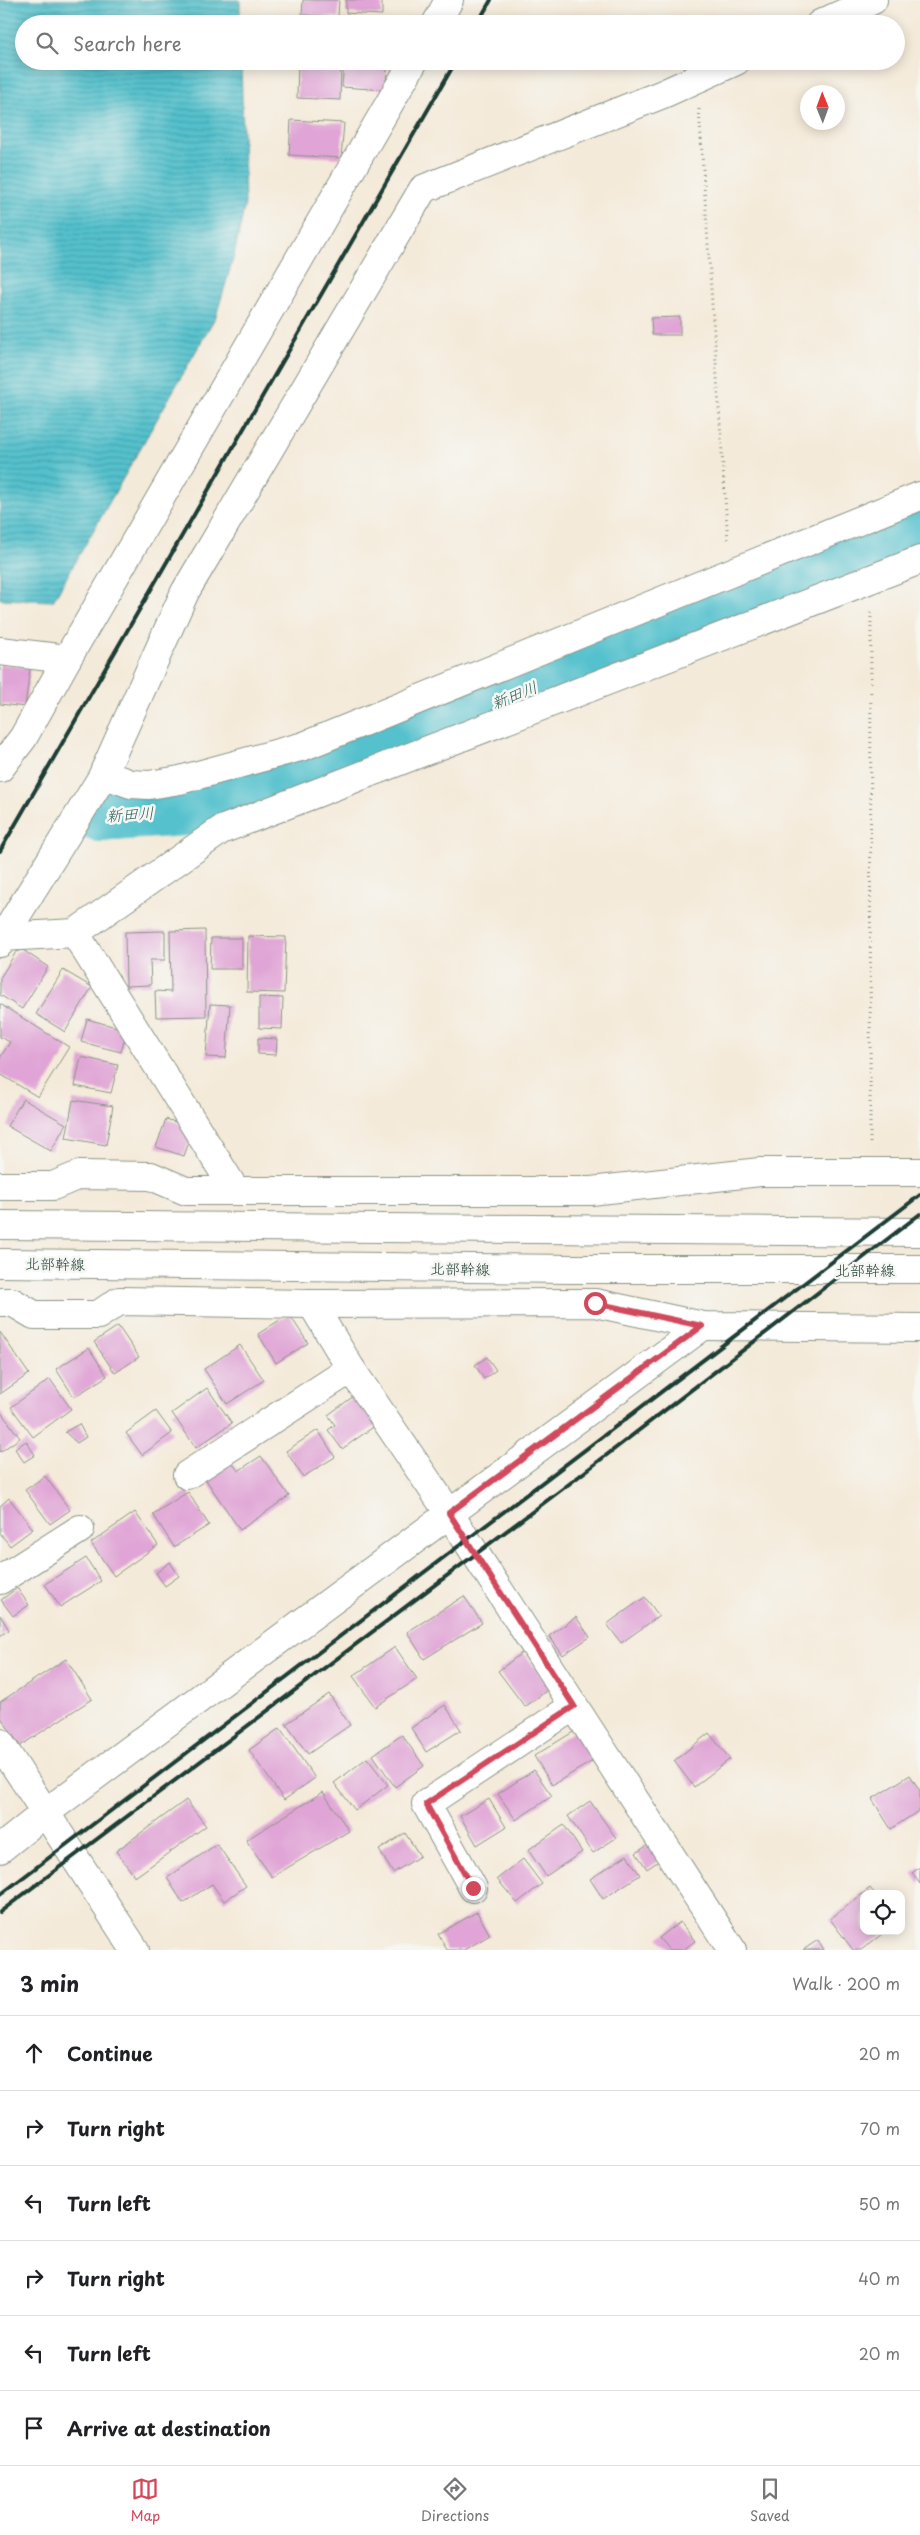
<!DOCTYPE html>
<meta charset="utf-8">
<style>
:root{--surface:#fff;--page:#f2f2f2;--text:#202124;--muted:#757577;--line:#e0e0e0;--accent:#d1495b}
body{margin:0;font-family:"Playpen Sans","Klee One",sans-serif;background:var(--page);color:var(--text)}
.controls{position:absolute;right:15px;bottom:15px;display:grid;overflow:hidden;border-radius:10px;box-shadow:0 2px 12px #0003}
.controls button{width:45px;height:45px;display:grid;place-items:center;padding:0;border:0;border-bottom:1px solid var(--line);background:var(--surface);color:var(--text);font:25px sans-serif}
.compass{position:absolute;left:800px;top:85px;width:45px;height:45px;border-radius:50%;background:var(--surface);box-shadow:0 2px 12px #0003;rotate:359deg}
.stop{position:absolute;width:15px;height:15px;margin:-11px;border:4px solid #d1495b;border-radius:50%;background:#fff}
.stop.end{background:#d1495b;border-color:#fff;box-shadow:0 1px 5px #0008}
.list{margin:0;padding:0;list-style:none}
h2{display:flex;justify-content:space-between;align-items:center;height:65px;margin:0;padding:0 20px;font-size:21px}
h2 small{font-size:16px;font-weight:400;color:var(--muted)}
.list li{display:grid;grid-template-columns:32px 1fr auto;gap:15px;align-items:center;box-sizing:border-box;height:75px;padding:0 20px;border-top:1px solid var(--line)}
.list b{display:block;font-size:19px;white-space:nowrap}
.list em{font-size:16px;font-style:normal;color:var(--muted)}
.icon{flex:none;width:28px;height:28px;fill:none;stroke:currentColor;stroke-width:2;stroke-linecap:round;stroke-linejoin:round}
.map{position:relative;flex:none;width:920px;height:1950px;overflow:hidden}
.search{position:absolute;background:var(--surface);box-shadow:0 2px 12px #0003;left:15px;right:15px;top:15px;height:55px;display:flex;align-items:center;gap:12px;box-sizing:border-box;padding:0 18px;border-radius:28px;color:var(--muted);font-size:19px}
.sheet{height:515px;background:var(--surface)}
nav{display:flex;justify-content:space-around;align-items:center;box-sizing:border-box;height:70px;border-top:1px solid var(--line);background:var(--surface);font-size:14px;color:var(--muted)}
nav a{display:grid;justify-items:center;gap:2px}
nav .on{color:var(--accent)}
.map>svg:first-child{display:block}
.water{fill:url(#water-rules);stroke:#3a7f80}
.lines{fill:none;stroke-linecap:round;stroke-linejoin:round}
.river{stroke:#54c1cd;stroke-width:52}
.building{fill:#e0a5d6}
.minor-casing{stroke:#8a9486;stroke-width:30}
.path{stroke:#8a9486;stroke-width:3;stroke-dasharray:1 4;stroke-linecap:butt}
.minor{stroke:#fff;stroke-width:28}
.rail{stroke:#1f3d34;stroke-width:4}
.route{stroke:#d1495b;stroke-width:6}
.labels{text-anchor:middle;dominant-baseline:central;stroke-width:5;stroke-linejoin:round;paint-order:stroke}
.street-label{font-size:15px;fill:#1f3d34;stroke:#f6f6f2}
.water-label{font-size:16px;font-style:italic;fill:#2c5e5a;stroke:#f6f6f2}
</style>
<div class="map">
<svg width="920" height="1950" viewBox="0 0 920 1950">
<defs>
<pattern id="water-rules" width="6" height="5" patternUnits="userSpaceOnUse" patternTransform="scale(1.25)"><rect width="6" height="5" fill="#54c1cd"/><path d="M0 2.5h6" fill="none" stroke="#459ea7"/></pattern>
</defs>
<rect width="100%" height="100%" fill="#f6f6f2"/>
<filter id="ink" filterUnits="userSpaceOnUse"><feTurbulence type="fractalNoise" baseFrequency=".02" numOctaves="2"/><feDisplacementMap in="SourceGraphic" scale="10" xChannelSelector="R" yChannelSelector="G"/><feConvolveMatrix kernelMatrix="1 2 1 2 8 2 1 2 1" color-interpolation-filters="sRGB"/></filter>
<filter id="wash" filterUnits="userSpaceOnUse"><feTurbulence type="fractalNoise" baseFrequency=".0096" numOctaves="4" result="noise"/><feDisplacementMap in="SourceGraphic" scale="20" xChannelSelector="R" yChannelSelector="G"/><feGaussianBlur stdDeviation="1.12" result="paint"/><feColorMatrix in="noise" values="0 0 0 0 0 0 0 0 0 0 0 0 0 0 0 0 0 1.4 0 .05"/><feComposite in="paint" operator="in"/></filter>
<g filter="url(#wash)">
<rect width="100%" height="100%" fill="#f4ead9"/>
<!-- water -->
<path class="water" d="M0,0h240v24h-216v37h217l4,143 -11,52 -18,60 -163,285 -53,-2z"/>
<g class="lines">
<!-- river -->
<path class="river" d="M98,816l117,-8 194,-72 511,-204"/>
</g>
<g id="blocks">
<!-- building -->
<g class="building">
<path d="M303,0h36l-1,17 -36,-2z"/>
<path d="M346,0h36v15l-36,-2z"/>
<path d="M298,61h33v4h10l-1,35 -43,-2z"/>
<path d="M344,61h44l-3,29 -43,-3z"/>
<path d="M291,120l53,3 -3,35 -52,-3z"/>
<path d="M680,317v18h-28l-1,-17z"/>
<path d="M0,664l30,4 -5,39 -25,-3z"/>
<path d="M205,930l1,86 -50,1 -1,-26 16,1 -1,-61z"/>
<path d="M165,931v29h-15l1,25 -25,1 -1,-54z"/>
<path d="M248,936l38,1 -2,56 -37,-1z"/>
<path d="M211,938h31v31h-32z"/>
<path d="M23,950l25,17 -26,42 -22,-14v-17l16,-26z"/>
<path d="M63,970l29,17 -27,45 -29,-18z"/>
<path d="M259,997l24,1 -1,31 -23,-1z"/>
<path d="M0,1004l69,43 -31,50 -38,-23v-16l10,-16 -10,-5z"/>
<path d="M210,1004l20,1 -4,53 -20,-1z"/>
<path d="M87,1019l40,11 -6,22 -40,-10z"/>
<path d="M258,1038l19,1 -1,16 -18,-1z"/>
<path d="M81,1057l37,8 -7,28 -36,-7z"/>
<path d="M23,1099l43,25 -15,27 -44,-25z"/>
<path d="M73,1100l40,6 -7,39 -40,-7z"/>
<path d="M166,1119l28,9 -10,28 -28,-9z"/>
<path d="M289,1314l19,29 -32,20 -18,-29z"/>
<path d="M118,1326l21,31 -24,16 -21,-31z"/>
<path d="M0,1332l29,42 -29,20z"/>
<path d="M240,1345l24,35 -37,24 -23,-35z"/>
<path d="M89,1348l18,28 -33,21 -18,-28z"/>
<path d="M487,1357l9,13 -12,9 -9,-14z"/>
<path d="M50,1379l21,30 -38,28 -22,-30z"/>
<path d="M207,1388l25,35 -36,25 -24,-35z"/>
<path d="M358,1393l21,30 -37,26 -14,-19 7,-5 -7,-10z"/>
<path d="M0,1411l20,27 -20,14z"/>
<path d="M156,1411l16,22 -30,22 -16,-22z"/>
<path d="M79,1424l7,13 -9,6 -12,-11z"/>
<path d="M318,1430l17,27 -32,20 -17,-26z"/>
<path d="M26,1441l9,14 -11,7 -9,-13z"/>
<path d="M261,1456l28,40 -49,34 -36,-53 26,-18 8,12z"/>
<path d="M45,1476l25,34 -20,14 -25,-34z"/>
<path d="M188,1492l21,33 -35,22 -21,-33z"/>
<path d="M9,1498l24,31 -23,17 -10,-13v-27z"/>
<path d="M135,1512l23,33 -44,31 -23,-33z"/>
<path d="M86,1558l15,23 -41,26 -15,-23z"/>
<path d="M170,1562l9,14 -14,10 -9,-13z"/>
<path d="M17,1588l12,17 -16,11 -12,-16z"/>
<path d="M464,1596l18,27 -58,36 -17,-27z"/>
<path d="M645,1597l14,19 -38,27 -14,-19z"/>
<path d="M0,1615l9,15 -9,6z"/>
<path d="M576,1617l14,20 -27,18 -14,-19z"/>
<path d="M395,1647l22,32 -42,28 -22,-31z"/>
<path d="M523,1652l27,36 -25,19 -27,-36z"/>
<path d="M66,1659l26,40 -72,47 -20,-30v-14z"/>
<path d="M329,1694l21,31 -42,29 -22,-30z"/>
<path d="M445,1705l16,25 -35,22 -15,-24z"/>
<path d="M280,1728l35,50 -31,22 -35,-50z"/>
<path d="M578,1729l18,30 -44,26 -18,-29z"/>
<path d="M709,1733l21,26 -36,28 -20,-26z"/>
<path d="M402,1735l22,31 -29,21 -22,-32z"/>
<path d="M367,1758l21,27 -33,25 -21,-27z"/>
<path d="M534,1770l18,26 -36,24 -18,-26z"/>
<path d="M910,1775l10,16v19l-29,19 -19,-30z"/>
<path d="M323,1792l26,39 -77,46 -26,-37z"/>
<path d="M489,1799l17,28 -29,18 -17,-29z"/>
<path d="M186,1800l20,26 -71,51 -19,-26z"/>
<path d="M590,1801l26,37 -23,15 -25,-37z"/>
<path d="M564,1825l18,27 -36,24 -18,-26z"/>
<path d="M405,1833l15,23 -27,17 -14,-23z"/>
<path d="M652,1842l11,16 -16,11 -11,-16z"/>
<path d="M217,1844l29,42 -22,15 -12,-17 -29,19 -16,-25z"/>
<path d="M627,1855l13,20 -37,24 -13,-20z"/>
<path d="M523,1859l19,25 -25,19 -20,-24z"/>
<path d="M920,1867v17l-8,-11z"/>
<path d="M870,1888l5,6h-11v37h22l-25,19h-8l-23,-31z"/>
<path d="M477,1912l13,23 -26,15h-17l-9,-16z"/>
<path d="M680,1922l15,19 -12,9h-14l-10,-12z"/>
<path d="M818,1940l6,10h-21z"/>
</g>
</g>
</g>
<g filter="url(#ink)">
<use href="#blocks" fill-opacity="0" stroke="#8a9486" stroke-width="1"/>
<g class="lines">
<defs>
<g id="minor">
<path d="M436,24l13,-24"/>
<path d="M820,24l53,-24"/>
<path d="M0,651l67,8 347,-598"/>
<path d="M0,768l23,-30 44,-79"/>
<path d="M105,770l9,8 17,6 18,1 31,-5 124,-34 616,-250"/>
<path d="M75,933l160,257"/>
<path d="M3,937l98,-158 84,-187 238,-403 240,-95 73,-33"/>
<path d="M0,943l3,-6 72,-4 146,-103 699,-270"/>
<path d="M0,1186h53l26,-11 72,1 35,15h405l169,-19h160"/>
<path d="M0,1225l920,7"/>
<path d="M0,1263l573,6h347"/>
<path d="M0,1302h12l22,13h64l21,-14 193,3 283,-1 108,23 217,2"/>
<path d="M312,1304l39,65 98,144 283,437"/>
<path d="M187,1475l164,-106"/>
<path d="M0,1580l80,-51"/>
<path d="M0,1743l135,207"/>
<path d="M0,1849l45,-36 658,-487"/>
<path d="M473,1888l-47,-84 148,-98"/>
</g>
</defs>
<!-- minor casing -->
<use href="#minor" class="minor-casing"/>
<!-- path -->
<g class="path">
<path d="M699,109l29,433"/>
<path d="M870,1143l1,-534"/>
</g>
<!-- minor -->
<use href="#minor" class="minor"/>
<!-- rail -->
<g class="rail">
<path d="M477,24l14,-24"/>
<path d="M0,851l456,-790"/>
<path d="M0,1895l920,-700"/>
<path d="M0,1912l569,-428 351,-270"/>
</g>
</g>
</g>
<g class="lines" filter="url(#ink)">
<!-- route -->
<path class="route" d="M473,1888l-47,-84 148,-98 -125,-193 253,-187 -107,-23"/>
</g>
<g class="labels">
<!-- street labels -->
<g class="street-label">
<text transform="translate(55 1263) rotate(1)">北部幹線</text>
<text transform="translate(460 1268) rotate(1)">北部幹線</text>
<text x="865" y="1269">北部幹線</text>
</g>
<!-- water labels -->
<g class="water-label">
<text transform="translate(514 694) rotate(-22)">新田川</text>
<text transform="translate(130 813) rotate(-4)">新田川</text>
</g>
</g>
</svg>
<div class="controls">
<button><svg class="icon" aria-label="locate" viewBox="0 0 24 24"><circle cx="12" cy="12" r="6"/><path d="M12 2v4M12 18v4M2 12h4M18 12h4"/></svg></button>
</div>
<svg class="compass" viewBox="-18 -18 36 36"><path d="M0-13l5 13h-10z" fill="#e53935"/><path d="M0 13l5-13h-10z" fill="#757577"/></svg>
<div class="stop" style="left:595px;top:1303px"></div>
<div class="stop end" style="left:473px;top:1888px"></div>
<div class="search"><svg class="icon" aria-label="search" viewBox="0 0 24 24"><circle cx="10" cy="10" r="6"/><path d="M15 15l6 6"/></svg>Search here</div>
</div>
<section class="sheet">
<h2>3 min<small>Walk · 200 m</small></h2>
<ul class="list">
<li><svg class="icon" aria-label="ahead" viewBox="0 0 24 24"><path d="M12 20V5M6 11l6-6 6 6"/></svg><div><b>Continue</b></div><em>20 m</em></li>
<li><svg class="icon" aria-label="right" viewBox="0 0 24 24"><path d="M7 20v-9h11M14 6l5 5-5 5"/></svg><div><b>Turn right</b></div><em>70 m</em></li>
<li><svg class="icon" aria-label="left" viewBox="0 0 24 24"><path d="M17 20v-9H6M10 6l-5 5 5 5"/></svg><div><b>Turn left</b></div><em>50 m</em></li>
<li><svg class="icon" aria-label="right" viewBox="0 0 24 24"><path d="M7 20v-9h11M14 6l5 5-5 5"/></svg><div><b>Turn right</b></div><em>40 m</em></li>
<li><svg class="icon" aria-label="left" viewBox="0 0 24 24"><path d="M17 20v-9H6M10 6l-5 5 5 5"/></svg><div><b>Turn left</b></div><em>20 m</em></li>
<li><svg class="icon" aria-label="arrive" viewBox="0 0 24 24"><path d="M6 21V4h12l-3 4 3 4H6"/></svg><div><b>Arrive at destination</b></div></li>
</ul>
</section>
<nav>
<a class="on"><svg class="icon" aria-label="map" viewBox="0 0 24 24"><path d="M3 6l6-2 6 2 6-2v14l-6 2-6-2-6 2zM9 4v14M15 6v14"/></svg>Map</a>
<a><svg class="icon" aria-label="directions" viewBox="0 0 24 24"><path d="M12 3l9 9-9 9-9-9zM9 14v-3h6M13 9l2 2-2 2"/></svg>Directions</a>
<a><svg class="icon" aria-label="saved" viewBox="0 0 24 24"><path d="M7 4h10v16l-5-4-5 4z"/></svg>Saved</a>
</nav>
